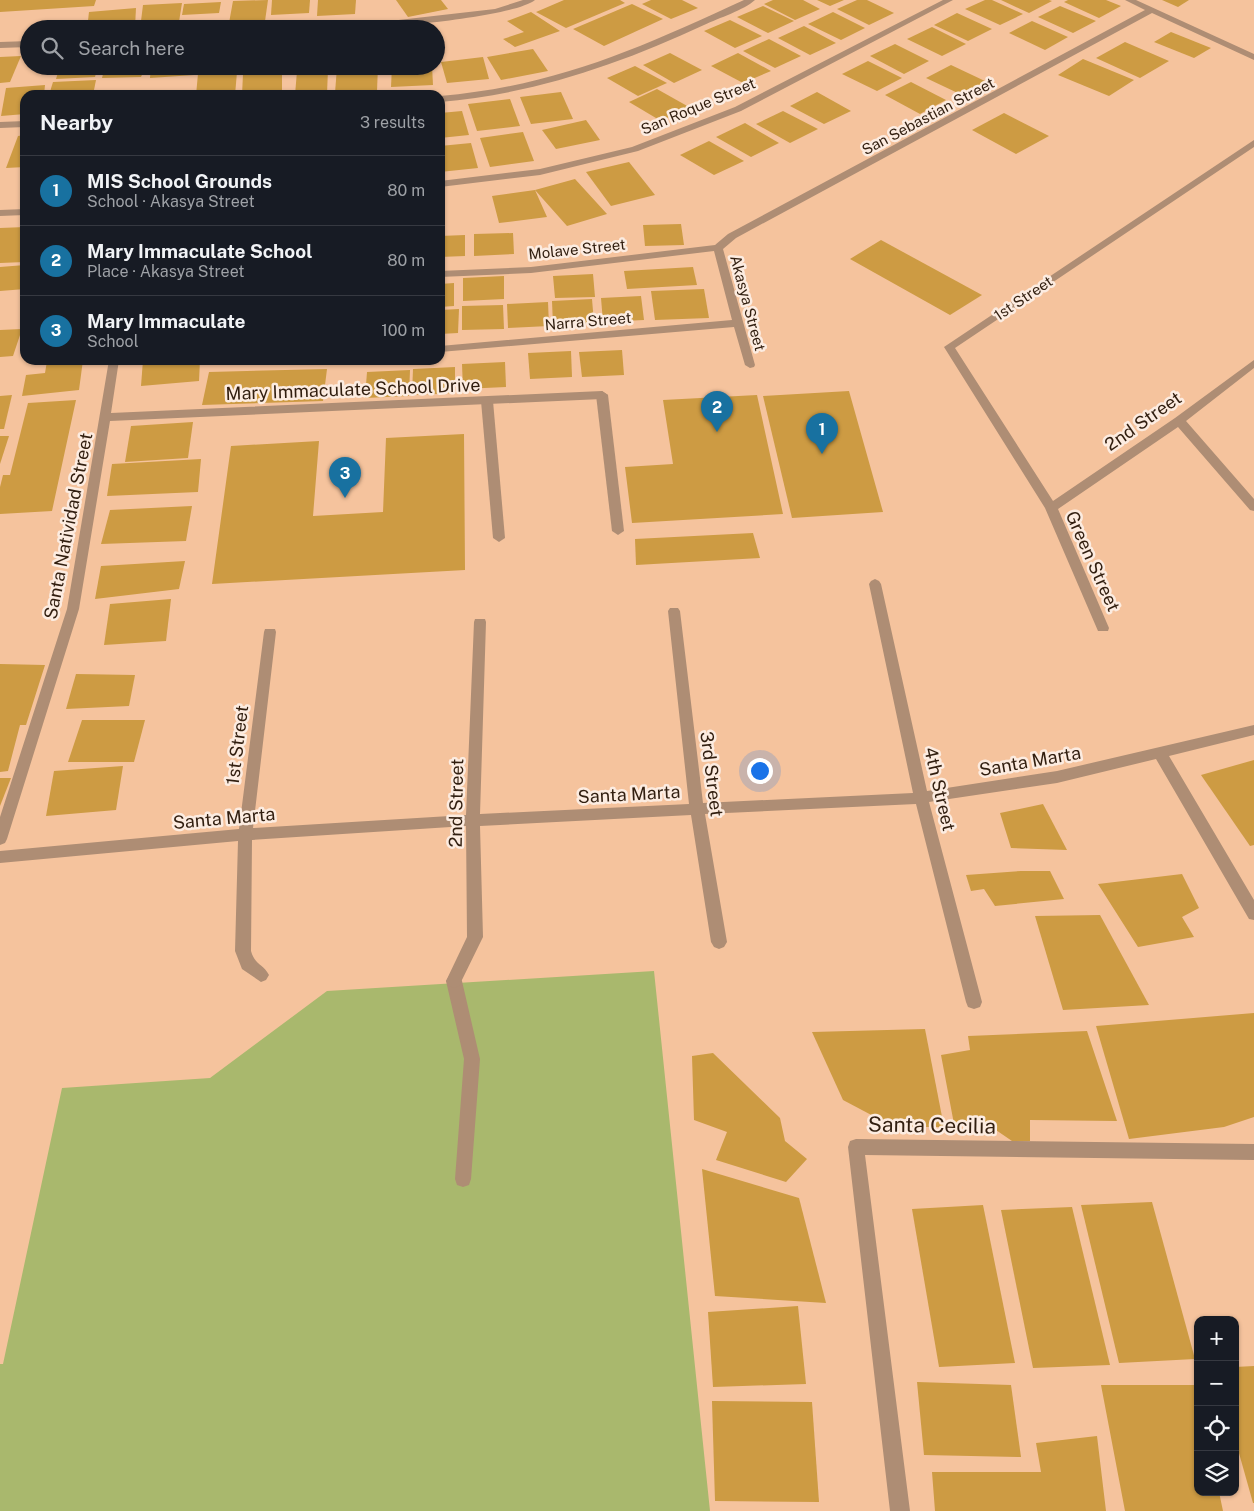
<!DOCTYPE html>
<meta charset="utf-8">
<style>
:root{--surface:#171b24;--page:#20242c;--text:#f1f3f6;--muted:#9ea1a6;--line:#363941;--accent:#1871a0}
body{margin:0;font-family:"Public Sans",sans-serif;background:var(--page);color:var(--text)}
.controls{position:absolute;right:15px;bottom:15px;display:grid;overflow:hidden;border-radius:10px;box-shadow:0 1px 4px #0004}
.controls button{width:45px;height:45px;display:grid;place-items:center;padding:0;border:0;border-bottom:1px solid var(--line);background:var(--surface);color:var(--text);font:25px sans-serif}
.you{position:absolute;left:759px;top:770px;width:18px;height:18px;margin:-12px;border:4px solid #fff;border-radius:50%;background:#1a73e8;box-shadow:0 0 0 8px #1a73e833}
.badge{display:grid;place-items:center;width:32px;height:32px;border-radius:50%;background:var(--accent);color:#fff;font-size:16px;font-weight:700}
.pin{position:absolute;translate:-50% -41px;filter:drop-shadow(0 1px 2px #0008)}
.pin::after{content:'';position:absolute;top:26px;width:18px;height:15px;background:inherit;clip-path:polygon(0 0,100% 0,50% 100%)}
.list{margin:0;padding:0;list-style:none}
h2{display:flex;justify-content:space-between;align-items:center;height:65px;margin:0;padding:0 20px;font-size:21px}
h2 small{font-size:16px;font-weight:400;color:var(--muted)}
.list li{display:grid;grid-template-columns:32px 1fr auto;gap:15px;align-items:center;box-sizing:border-box;height:70px;padding:0 20px;border-top:1px solid var(--line)}
.list b{display:block;font-size:19px;white-space:nowrap}
.list p{margin:0;font-size:16px;white-space:nowrap;color:var(--muted)}
.list em{font-size:16px;font-style:normal;color:var(--muted)}
.icon{flex:none;width:28px;height:28px;fill:none;stroke:currentColor;stroke-width:2;stroke-linecap:round;stroke-linejoin:round}
.map{position:relative;flex:none;width:1254px;height:1511px;overflow:hidden}
.search{position:absolute;background:var(--surface);box-shadow:0 1px 4px #0004;left:20px;top:20px;width:425px;height:55px;display:flex;align-items:center;gap:12px;box-sizing:border-box;padding:0 18px;border-radius:28px;color:var(--muted);font-size:19px}
.panel{position:absolute;background:var(--surface);box-shadow:0 1px 4px #0004;left:20px;top:90px;width:425px;height:275px;border-radius:15px}
.map>svg:first-child{display:block}
.green{fill:#a9b86d}
.building{fill:#cd9b43}
.lines{fill:none;stroke-linecap:round;stroke-linejoin:round}
.service{fill:#ae8d74;fill-rule:evenodd}
.minor{fill:#ae8d74;fill-rule:evenodd}
.labels{text-anchor:middle;dominant-baseline:central;stroke-width:5;stroke-linejoin:round;paint-order:stroke}
.far-street-label{font-size:15px;fill:#311e0f;stroke:#fcece1}
.street-label{font-size:18px;fill:#311e0f;stroke:#fcece1}
.near-street-label{font-size:21px;fill:#311e0f;stroke:#fcece1}
</style>
<div class="map">
<svg width="1254" height="1511" viewBox="0 0 1254 1511">
<rect width="100%" height="100%" fill="#f5c39d"/>
<!-- green -->
<path class="green" d="M654,971l56,540h-710v-147h3l59,-276 148,-10 117,-87z"/>
<!-- building -->
<g class="building">
<path d="M0,0h96l-2,6 -94,6z"/>
<path d="M268,0l-3,21 -36,2 4,-22z"/>
<path d="M272,0h38l-1,13 -38,2z"/>
<path d="M318,0h38l-1,14 -38,2z"/>
<path d="M396,0h45l7,9 -40,8z"/>
<path d="M564,0h56l5,3 -59,25 -30,-16z"/>
<path d="M651,0h31l16,8 -27,11 -29,-15z"/>
<path d="M773,0h30l17,9 -25,11 -31,-16z"/>
<path d="M817,0h27l-14,6z"/>
<path d="M857,0h10l27,13 -25,12 -32,-16z"/>
<path d="M985,0h7l31,14 -23,11 -35,-16z"/>
<path d="M1001,0h48l3,1 -23,12z"/>
<path d="M1068,0h38l15,6 -22,12 -35,-16z"/>
<path d="M1162,0h27l-11,7z"/>
<path d="M221,2l-2,11 -37,2 2,-11z"/>
<path d="M182,3l-4,25 -38,1 3,-24z"/>
<path d="M632,4l31,15 -59,27 -31,-17z"/>
<path d="M763,6l31,15 -26,12 -31,-16z"/>
<path d="M1060,6l36,15 -23,12 -35,-16z"/>
<path d="M136,8l-1,19 -48,2 2,-17z"/>
<path d="M531,12l29,19 -45,16 -12,-8 21,-7 -17,-11z"/>
<path d="M833,12l32,16 -24,12 -33,-16z"/>
<path d="M957,13l35,16 -24,12 -34,-16z"/>
<path d="M730,20l32,16 -27,12 -31,-17z"/>
<path d="M1032,21l36,16 -23,13 -36,-17z"/>
<path d="M804,26l32,17 -26,12 -32,-17z"/>
<path d="M932,27l34,17 -24,12 -35,-17z"/>
<path d="M1171,32l40,16 -17,10 -40,-16z"/>
<path d="M769,39l32,17 -26,12 -32,-17z"/>
<path d="M1125,42l44,19 -29,17 -44,-20z"/>
<path d="M895,44l34,17 -25,13 -34,-18z"/>
<path d="M533,49l15,22 -47,9 -14,-23z"/>
<path d="M670,53l32,17 -28,13 -31,-18z"/>
<path d="M738,53l33,18 -28,12 -32,-17z"/>
<path d="M21,56l-11,26 -10,1v-26z"/>
<path d="M483,57l6,22 -42,4 -6,-21z"/>
<path d="M1083,59l51,21 -25,16 -51,-21z"/>
<path d="M868,61l34,17 -25,13 -35,-17z"/>
<path d="M951,65l36,17 -25,13 -36,-17z"/>
<path d="M60,66h38l-3,11 -39,2z"/>
<path d="M105,66h41l-5,11 -39,1z"/>
<path d="M151,66h44l-1,9 -44,3z"/>
<path d="M200,66h41v2l-41,3z"/>
<path d="M378,66l-1,25 -42,2 2,-26z"/>
<path d="M392,66h40l1,19 -42,2z"/>
<path d="M635,66l32,17 -29,13 -31,-18z"/>
<path d="M328,69l-1,25 -32,1 2,-24z"/>
<path d="M237,72l-2,23h-39l2,-21z"/>
<path d="M282,72v21l-40,2 1,-21z"/>
<path d="M96,80l-3,15h-44l4,-13z"/>
<path d="M911,82l35,18 -26,14 -35,-19z"/>
<path d="M45,85l-1,10h-19v19l-24,2 5,-28z"/>
<path d="M657,89l32,18 -28,14 -32,-19z"/>
<path d="M561,92l12,27 -42,5 -11,-27z"/>
<path d="M817,92l34,19 -27,13 -34,-18z"/>
<path d="M510,99l10,27 -43,5 -9,-27z"/>
<path d="M462,111l7,24 -29,3v-25z"/>
<path d="M783,111l35,18 -28,14 -34,-19z"/>
<path d="M1004,113l45,23 -33,18 -44,-24z"/>
<path d="M586,120l14,20 -44,9 -14,-19z"/>
<path d="M745,123l34,20 -28,14 -35,-20z"/>
<path d="M523,132l11,29 -44,6 -10,-29z"/>
<path d="M25,135v32l-19,1 12,-32z"/>
<path d="M709,141l35,20 -30,14 -34,-20z"/>
<path d="M471,143l7,25 -38,4v-26z"/>
<path d="M629,162l26,33 -44,11 -25,-34z"/>
<path d="M575,179l32,35 -40,12 -32,-36 12,27 -48,6 -7,-27 43,-6z"/>
<path d="M681,224l3,21 -39,1 -2,-21z"/>
<path d="M25,227v35l-25,1v-35z"/>
<path d="M513,233l1,21 -40,2v-22z"/>
<path d="M465,235v21l-25,1v-21z"/>
<path d="M881,240l101,55 -32,20 -100,-56z"/>
<path d="M25,265v24l-25,2v-24z"/>
<path d="M693,267l4,18 -70,4 -3,-18z"/>
<path d="M593,274l2,23 -40,1 -2,-22z"/>
<path d="M504,276v23l-41,2v-23z"/>
<path d="M454,283v23l-14,1v-23z"/>
<path d="M704,289l5,29 -54,2 -4,-29z"/>
<path d="M641,296l3,24 -41,2 -2,-24z"/>
<path d="M592,299l2,24 -41,2 -1,-24z"/>
<path d="M548,302l1,24 -41,2 -1,-24z"/>
<path d="M503,305l1,24 -42,1v-24z"/>
<path d="M459,309l-1,24 -18,1v-24z"/>
<path d="M22,329l-9,27 -13,1v-27z"/>
<path d="M622,350l2,25 -42,2 -3,-25z"/>
<path d="M571,351l1,26 -42,2 -2,-26z"/>
<path d="M83,360l-4,30 -57,6 4,-21 19,-2 2,-12z"/>
<path d="M143,360h57l-1,21 -58,5z"/>
<path d="M212,360h49l-1,2 -49,1z"/>
<path d="M505,362l1,25 -43,2 -1,-25z"/>
<path d="M455,367v26l-43,2 1,-26z"/>
<path d="M327,369l-4,32 -121,4 7,-33z"/>
<path d="M410,370l-1,26 -44,2 2,-26z"/>
<path d="M849,391l34,121 -91,6 -29,-122z"/>
<path d="M12,395l-8,34h-4v-33z"/>
<path d="M757,395l26,119 -151,9 -7,-56 48,-3 -10,-64z"/>
<path d="M76,400l-24,111 -52,3v-27l3,-12h7l18,-72z"/>
<path d="M193,422l-5,36 -63,4 6,-36z"/>
<path d="M464,434l1,136 -253,14 19,-138 88,-5 -6,75 70,-4 3,-74z"/>
<path d="M0,436h9l-9,28z"/>
<path d="M201,459l-3,33 -91,4 5,-32z"/>
<path d="M192,506l-6,35 -85,3 9,-34z"/>
<path d="M753,533l7,25 -124,7 -1,-26z"/>
<path d="M185,561l-6,28 -84,10 6,-33z"/>
<path d="M171,599l-5,42 -62,4 6,-41z"/>
<path d="M0,664l45,1 -19,60h-6l-12,46 -8,1z"/>
<path d="M76,674l59,1 -6,31 -63,3z"/>
<path d="M82,720h63l-11,42h-66z"/>
<path d="M1254,760v85l-4,1 -49,-71z"/>
<path d="M123,766l-7,44 -70,6 8,-45z"/>
<path d="M0,778h11l-11,28z"/>
<path d="M1043,804l24,46 -56,-2 -11,-35z"/>
<path d="M1021,871h29l14,28 -69,7 -11,-17 -13,2 -5,-16z"/>
<path d="M1182,874l17,34 -17,9 12,20 -56,10 -40,-63z"/>
<path d="M1100,915l49,90 -86,5 -28,-94z"/>
<path d="M1254,1013v104l-30,10 -95,12 -33,-113z"/>
<path d="M925,1029l19,98h-50l-51,-27 -31,-68z"/>
<path d="M1087,1031l30,90 -87,-1v21h-18l-19,-13 -39,-4 -13,-69 29,-5 -2,-14z"/>
<path d="M713,1053l67,65 5,23 22,18 -21,23 -70,-22 11,-28 -33,-12 -2,-64z"/>
<path d="M702,1169l97,29 27,105 -111,-7z"/>
<path d="M1152,1202l43,157 -76,4 -38,-158z"/>
<path d="M983,1205l32,158 -76,4 -27,-158z"/>
<path d="M1072,1207l38,158 -77,3 -32,-158z"/>
<path d="M798,1306l8,78 -93,3 -5,-75z"/>
<path d="M1254,1366v137h-1l-18,-64v-72z"/>
<path d="M917,1382l94,3 10,72 -97,-2z"/>
<path d="M1101,1385h94l3,13v94h21l4,19h-98z"/>
<path d="M712,1401l100,1 7,100 -104,-1z"/>
<path d="M1097,1436l9,75h-171l-3,-39h109l-5,-29z"/>
</g>
<g class="lines">
<!-- service -->
<g class="service">
<path d="M602,391l6,4 16,136 -6,4 -6,-4 -16,-136z"/>
<path d="M487,397l6,4 12,137 -6,4 -6,-4 -12,-137z"/>
<path d="M454,974l5,2 3,5 18,78 -9,120 -2,6 -6,2 -6,-2 -2,-6 9,-120 -18,-78 3,-5z"/>
</g>
<!-- minor -->
<g class="minor">
<path d="M523,0h12c-23,18 -159,29 -193,29l4,-3 149,-17z"/>
<path d="M744,0h11c-11,10 -36,18 -51,25 -84,39 -170,69 -264,77v-6c116,-10 200,-48 304,-96z"/>
<path d="M943,0h10l-212,111 -103,40 -98,24 -100,12v-6l100,-12 92,-22 103,-40z"/>
<path d="M1125,0h11l118,54v6l-102,-47 -416,225 -13,11 32,116 -1,2 -4,1 -5,-3 -11,-38 -294,25v-6l292,-26 -18,-69 -183,22 -91,4v-6l91,-4 184,-22 13,-11 417,-224z"/>
<path d="M29,41v6l-29,1v-6z"/>
<path d="M25,121v6l-25,1v-6z"/>
<path d="M1254,140v7l-299,201 98,153 122,-83 79,-58v8l-68,53 68,78v12l-4,-1 -72,-83 -120,82 51,119 -1,3h-10l-53,-123 -101,-161z"/>
<path d="M25,209v6l-25,1v-6z"/>
<path d="M109,360h10l-8,53 491,-22 6,4 -6,4 -492,22 -31,188 -72,230 -2,4 -5,2v-28l67,-208z"/>
<path d="M875,579l4,2 2,3 46,207 130,-20 197,-46v10l-85,21 85,144v20l-5,-1 -93,-160 -99,24 -128,19 53,200 -2,5 -6,2 -6,-2 -2,-5 -50,-198 -211,10 22,128 -3,5 -5,2 -5,-2 -3,-5 -20,-127 -211,11 3,111 -24,49 -5,2 -5,-2 -3,-5 21,-44 -1,-111 -214,14 -1,111c4,14 12,13 18,24l-3,5 -5,2 -19,-13 -7,-18 3,-110 -238,22v-12l239,-22 25,-197 1,-3h10l1,3 -23,196 213,-13 8,-193 1,-3h10l1,3 -6,192 209,-10 -21,-193 2,-3h8l2,3 23,192 210,-10 -44,-209 2,-3z"/>
<path d="M856,1139l398,5v16l-389,-5 45,356h-20l-42,-364 2,-6z"/>
</g>
</g>
<g class="labels">
<!-- far-street labels -->
<g class="far-street-label">
<text transform="translate(698 106) rotate(-23)">San Roque Street</text>
<text transform="translate(928 116) rotate(-28)">San Sebastian Street</text>
<text transform="translate(577 249) rotate(-6)">Molave Street</text>
<text transform="translate(1023 298) rotate(-34)">1st Street</text>
<text transform="translate(748 303) rotate(75)">Akasya Street</text>
<text transform="translate(588 321) rotate(-5)">Narra Street</text>
</g>
<!-- street labels -->
<g class="street-label">
<text transform="translate(353 389) rotate(-2)">Mary Immaculate School Drive</text>
<text transform="translate(1143 421) rotate(-35)">2nd Street</text>
<text transform="translate(68 526) rotate(-79)">Santa Natividad Street</text>
<text transform="translate(1093 561) rotate(66)">Green Street</text>
<text transform="translate(237 745) rotate(-83)">1st Street</text>
<text transform="translate(1030 761) rotate(-10)">Santa Marta</text>
<text transform="translate(712 774) rotate(83)">3rd Street</text>
<text transform="translate(940 789) rotate(77)">4th Street</text>
<text transform="translate(629 794) rotate(-3)">Santa Marta</text>
<text transform="translate(456 803) rotate(-89)">2nd Street</text>
<text transform="translate(224 818) rotate(-5)">Santa Marta</text>
</g>
<!-- near-street labels -->
<g class="near-street-label">
<text transform="translate(932 1125) rotate(1)">Santa Cecilia</text>
</g>
</g>
</svg>
<div class="controls">
<button>+</button>
<button>−</button>
<button><svg class="icon" aria-label="locate" viewBox="0 0 24 24"><circle cx="12" cy="12" r="6"/><path d="M12 2v4M12 18v4M2 12h4M18 12h4"/></svg></button>
<button><svg class="icon" aria-label="layers" viewBox="0 0 24 24"><path d="M12 4l9 5-9 5-9-5zM3 14l9 5 9-5"/></svg></button>
</div>
<div class="you"></div>
<div class="pin badge" style="left:822px;top:454px">1</div>
<div class="pin badge" style="left:717px;top:432px">2</div>
<div class="pin badge" style="left:345px;top:498px">3</div>
<div class="search"><svg class="icon" aria-label="search" viewBox="0 0 24 24"><circle cx="10" cy="10" r="6"/><path d="M15 15l6 6"/></svg>Search here</div>
<section class="panel">
<h2>Nearby<small>3 results</small></h2>
<ul class="list">
<li><span class="badge">1</span><div><b>MIS School Grounds</b><p>School · Akasya Street</p></div><em>80 m</em></li>
<li><span class="badge">2</span><div><b>Mary Immaculate School</b><p>Place · Akasya Street</p></div><em>80 m</em></li>
<li><span class="badge">3</span><div><b>Mary Immaculate</b><p>School</p></div><em>100 m</em></li>
</ul>
</section>
</div>
